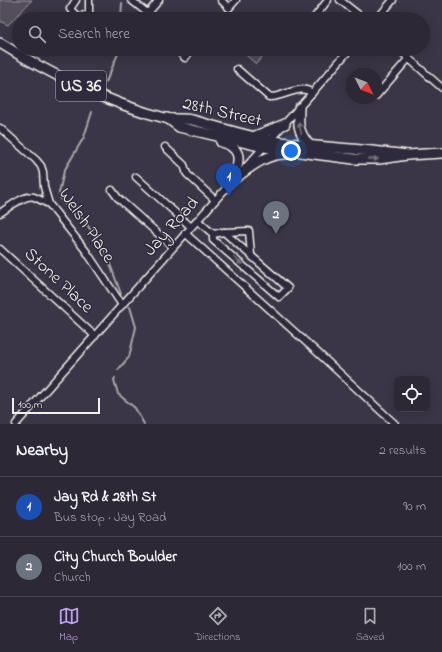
<!DOCTYPE html>
<meta charset="utf-8">
<style>
:root{--surface:#2c2835;--page:#34303d;--text:#f1f3f6;--muted:#a6a6ad;--line:#484450;--accent:#bca0f2}
body{margin:0;font-family:"Indie Flower",sans-serif;background:var(--page);color:var(--text)}
.controls{position:absolute;right:12px;bottom:12px;display:grid;overflow:hidden;border-radius:8px;box-shadow:0 2px 10px #0003}
.controls button{width:36px;height:36px;display:grid;place-items:center;padding:0;border:0;border-bottom:1px solid var(--line);background:var(--surface);color:var(--text);font:20px sans-serif}
.compass{position:absolute;left:346px;top:68px;width:36px;height:36px;border-radius:50%;background:var(--surface);box-shadow:0 2px 10px #0003;rotate:132deg}
.scale{position:absolute;left:12px;bottom:10px;width:88px;box-sizing:border-box;padding-left:4px;border:2px solid #f4f1e8;border-top:0;font-size:11px;line-height:14px;white-space:nowrap;color:#f4f1e8;-webkit-text-stroke:3px #2f2a3d;paint-order:stroke}
.you{position:absolute;left:291px;top:151px;width:14px;height:14px;margin:-10px;border:3px solid #fff;border-radius:50%;background:#1a73e8;box-shadow:0 0 0 6px #1a73e833}
.badge{display:grid;place-items:center;width:26px;height:26px;border-radius:50%;background:var(--accent);color:#fff;font-size:13px;font-weight:700}
.pin{position:absolute;translate:-50% -33px;filter:drop-shadow(0 1px 2px #0008)}
.pin::after{content:'';position:absolute;top:21px;width:14px;height:12px;background:inherit;clip-path:polygon(0 0,100% 0,50% 100%)}
.list{margin:0;padding:0;list-style:none}
h2{display:flex;justify-content:space-between;align-items:center;height:52px;margin:0;padding:0 16px;font-size:17px}
h2 small{font-size:13px;font-weight:400;color:var(--muted)}
.list li{display:grid;grid-template-columns:26px 1fr auto;gap:12px;align-items:center;box-sizing:border-box;height:60px;padding:0 16px;border-top:1px solid var(--line)}
.list b{display:block;font-size:15px;white-space:nowrap}
.list p{margin:0;font-size:13px;white-space:nowrap;color:var(--muted)}
.list em{font-size:13px;font-style:normal;color:var(--muted)}
.icon{flex:none;width:22px;height:22px;fill:none;stroke:currentColor;stroke-width:2;stroke-linecap:round;stroke-linejoin:round}
.map{position:relative;flex:none;width:442px;height:424px;overflow:hidden}
.search{position:absolute;background:var(--surface);box-shadow:0 2px 10px #0003;left:12px;right:12px;top:12px;height:44px;display:flex;align-items:center;gap:10px;box-sizing:border-box;padding:0 14px;border-radius:22px;color:var(--muted);font-size:15px}
.sheet{height:172px;background:var(--surface)}
nav{display:flex;justify-content:space-around;align-items:center;box-sizing:border-box;height:56px;border-top:1px solid var(--line);background:var(--surface);font-size:11px;color:var(--muted)}
nav a{display:grid;justify-items:center;gap:2px}
nav .on{color:var(--accent)}
.map>svg:first-child{display:block}
.green{fill:#534e5c;stroke:#a4a0a2}
.lines{fill:none;stroke-linecap:round;stroke-linejoin:round}
.stream{stroke:#aaa6a7;stroke-width:2}
.minor-casing{stroke:#f4f1e8;stroke-width:9}
.highway-casing{stroke:#f4f1e8;stroke-width:12}
.minor{stroke:#2f2a3d;stroke-width:6}
.highway{stroke:#2f2a3d;stroke-width:9}
.oneway{fill:#747079}
.labels{text-anchor:middle;dominant-baseline:central;stroke-width:3;stroke-linejoin:round;paint-order:stroke}
.shield{fill:#2f2a3d;stroke:#b9b5b5;stroke-width:1}
.shield-label{font-size:17px;font-weight:bold;fill:#f4f1e8}
.street-label{font-size:18px;fill:#f4f1e8;stroke:#2f2a3d}
</style>
<div class="map">
<svg width="442" height="424" viewBox="0 0 442 424">
<rect width="100%" height="100%" fill="#3b3647"/>
<filter id="ink" filterUnits="userSpaceOnUse"><feTurbulence type="fractalNoise" baseFrequency=".025" numOctaves="2"/><feDisplacementMap in="SourceGraphic" scale="8" xChannelSelector="R" yChannelSelector="G"/><feConvolveMatrix kernelMatrix="1 2 1 2 8 2 1 2 1" color-interpolation-filters="sRGB"/></filter>
<g filter="url(#ink)">
<!-- green -->
<g class="green">
<path d="M0,0h32l-24,25 -8,-4z"/>
<path d="M239,49h30l-13,15z"/>
</g>
<g class="lines">
<!-- stream -->
<g class="stream">
<path d="M121,19l1,-16"/>
<path d="M106,82l14,-33"/>
<path d="M92,112l-8,25 -20,34 -5,22 3,9 22,18 22,33 15,41"/>
<path d="M118,370l11,-13 7,-30 -6,-20"/>
<path d="M115,378l-1,2 4,14 17,14 9,16"/>
</g>
<defs>
<g id="minor">
<path d="M76,0l-6,9 7,7 12,-1v-15"/>
<path d="M131,0l24,19"/>
<path d="M221,0l8,8 7,-8"/>
<path d="M340,0l24,19"/>
<path d="M148,13l11,-13"/>
<path d="M313,19l15,-19"/>
<path d="M377,19l16,-19"/>
<path d="M176,49l9,9 7,-9"/>
<path d="M398,49l44,39"/>
<path d="M237,69l32,28c14,1 31,-14 43,-4"/>
<path d="M376,96l33,-38"/>
<path d="M0,128l36,32 5,6 2,6 1,15 5,17 37,47 36,54"/>
<path d="M165,147l19,18 3,9 28,26"/>
<path d="M245,168l67,-75 38,-44"/>
<path d="M136,177l55,50"/>
<path d="M112,190l6,8 55,49"/>
<path d="M0,213c8,-5 25,-19 34,-16 6,2 9,5 15,7"/>
<path d="M197,220l16,14 11,-2 64,56 -9,9 -66,-57v-6"/>
<path d="M224,232l25,-1 2,24"/>
<path d="M185,233l132,119 78,72"/>
<path d="M0,249l95,87"/>
<path d="M16,424l220,-247"/>
</g>
<g id="highway">
<path d="M0,43c48,30 110,61 165,75 9,2 18,0 27,2 30,8 58,18 89,22 42,6 84,7 126,13"/>
<path d="M299,108c-1,17 -1,24 11,38"/>
<path d="M167,118l12,9 85,20 58,8 32,4h25l28,-4 35,-2"/>
<path d="M253,137l32,-13"/>
<path d="M221,142c23,6 18,20 13,37"/>
<path d="M234,179c17,-12 31,-25 52,-25"/>
</g>
</defs>
<!-- minor casing -->
<use href="#minor" class="minor-casing"/>
<!-- highway casing -->
<use href="#highway" class="highway-casing"/>
<!-- minor -->
<use href="#minor" class="minor"/>
<!-- highway -->
<use href="#highway" class="highway"/>
</g>
<!-- one-way arrows -->
<defs><path id="oneway-solid" d="M-6-.8H1V-3.2L6.5 0L1 3.2V.8H-6Z"/></defs>
<g class="oneway">
<use href="#oneway-solid" transform="translate(300 128) rotate(-103)"/>
<use href="#oneway-solid" transform="translate(373 159)"/>
<use href="#oneway-solid" transform="translate(238 261) rotate(41)"/>
</g>
</g>
<g class="labels">
<!-- shield labels -->
<rect class="shield" x="56" y="71" width="50" height="30" rx="3"/>
<g class="shield-label">
<text x="81" y="86">US 36</text>
</g>
<!-- street labels -->
<g class="street-label">
<text transform="translate(222 113) rotate(13)">28th Street</text>
<text transform="translate(86 226) rotate(56)">Welsh Place</text>
<text transform="translate(172 227) rotate(-48)">Jay Road</text>
<text transform="translate(58 281) rotate(43)">Stone Place</text>
</g>
</g>
</svg>
<div class="controls">
<button><svg class="icon" aria-label="locate" viewBox="0 0 24 24"><circle cx="12" cy="12" r="6"/><path d="M12 2v4M12 18v4M2 12h4M18 12h4"/></svg></button>
</div>
<svg class="compass" viewBox="-18 -18 36 36"><path d="M0-13l5 13h-10z" fill="#e53935"/><path d="M0 13l5-13h-10z" fill="#a6a6ad"/></svg>
<div class="scale">100 m</div>
<div class="you"></div>
<div class="pin badge" style="left:229px;top:196px;background:#1a4fb4">1</div>
<div class="pin badge" style="left:276px;top:234px;background:#6b7280">2</div>
<div class="search"><svg class="icon" aria-label="search" viewBox="0 0 24 24"><circle cx="10" cy="10" r="6"/><path d="M15 15l6 6"/></svg>Search here</div>
</div>
<section class="sheet">
<h2>Nearby<small>2 results</small></h2>
<ul class="list">
<li><span class="badge" style="background:#1a4fb4">1</span><div><b>Jay Rd &amp; 28th St</b><p>Bus stop · Jay Road</p></div><em>90 m</em></li>
<li><span class="badge" style="background:#6b7280">2</span><div><b>City Church Boulder</b><p>Church</p></div><em>100 m</em></li>
</ul>
</section>
<nav>
<a class="on"><svg class="icon" aria-label="map" viewBox="0 0 24 24"><path d="M3 6l6-2 6 2 6-2v14l-6 2-6-2-6 2zM9 4v14M15 6v14"/></svg>Map</a>
<a><svg class="icon" aria-label="directions" viewBox="0 0 24 24"><path d="M12 3l9 9-9 9-9-9zM9 14v-3h6M13 9l2 2-2 2"/></svg>Directions</a>
<a><svg class="icon" aria-label="saved" viewBox="0 0 24 24"><path d="M7 4h10v16l-5-4-5 4z"/></svg>Saved</a>
</nav>
